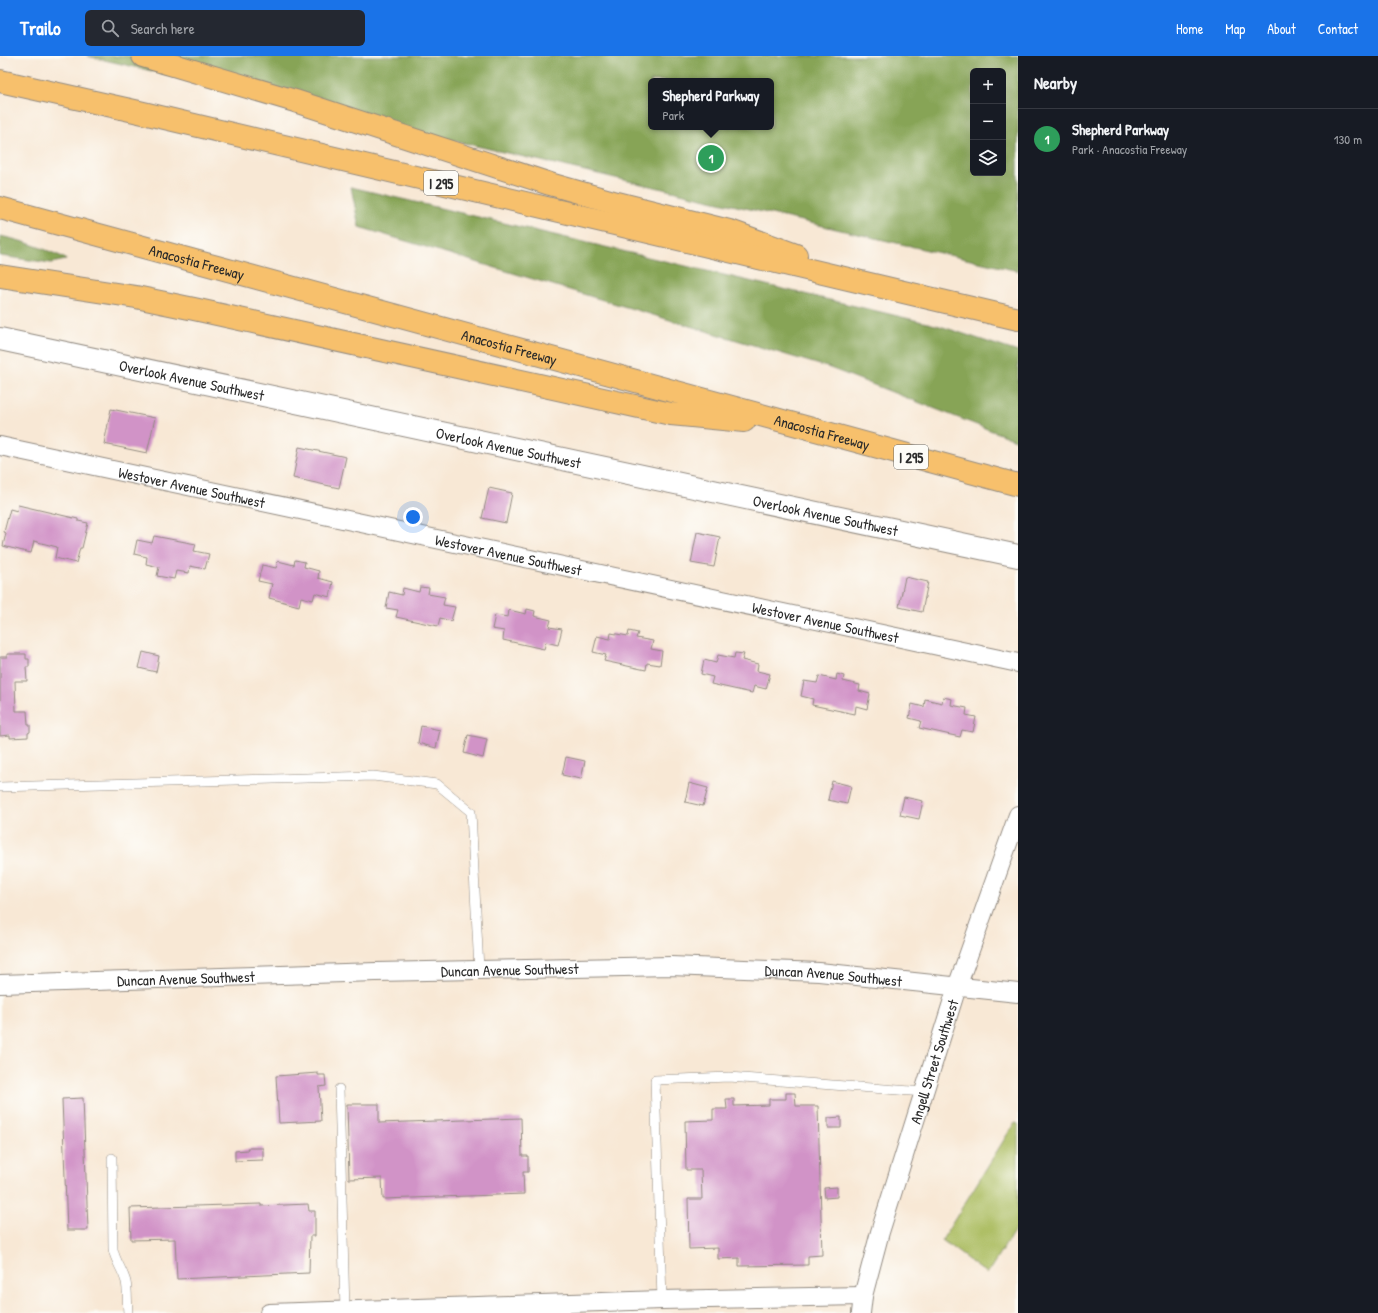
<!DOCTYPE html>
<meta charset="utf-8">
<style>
:root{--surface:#171b24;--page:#242831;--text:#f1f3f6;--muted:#9ea1a6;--line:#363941;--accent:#1a73e8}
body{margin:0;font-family:"Patrick Hand",sans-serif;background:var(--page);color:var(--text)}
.controls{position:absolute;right:12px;top:12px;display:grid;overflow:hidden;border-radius:6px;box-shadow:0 4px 16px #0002}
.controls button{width:36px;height:36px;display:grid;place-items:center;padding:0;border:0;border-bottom:1px solid var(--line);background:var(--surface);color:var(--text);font:20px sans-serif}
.you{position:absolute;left:413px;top:461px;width:14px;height:14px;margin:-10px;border:3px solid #fff;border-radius:50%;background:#1a73e8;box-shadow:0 0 0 6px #1a73e833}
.badge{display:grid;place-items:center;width:26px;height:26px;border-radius:50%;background:var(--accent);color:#fff;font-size:13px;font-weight:700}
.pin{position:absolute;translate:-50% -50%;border:2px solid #fff;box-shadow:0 1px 4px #0006}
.popup{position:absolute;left:648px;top:22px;width:126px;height:52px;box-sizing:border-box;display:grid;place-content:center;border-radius:6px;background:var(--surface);filter:drop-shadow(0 1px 3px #0005);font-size:13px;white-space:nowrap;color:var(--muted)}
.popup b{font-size:15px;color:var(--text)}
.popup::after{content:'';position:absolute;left:50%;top:100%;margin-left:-8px;border:8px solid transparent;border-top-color:var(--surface)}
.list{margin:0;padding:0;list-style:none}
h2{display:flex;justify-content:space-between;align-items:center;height:52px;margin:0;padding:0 16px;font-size:17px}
h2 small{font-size:13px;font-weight:400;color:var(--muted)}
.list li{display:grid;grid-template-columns:26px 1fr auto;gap:12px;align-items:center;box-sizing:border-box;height:60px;padding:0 16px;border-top:1px solid var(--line)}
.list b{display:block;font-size:15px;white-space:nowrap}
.list p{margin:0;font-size:13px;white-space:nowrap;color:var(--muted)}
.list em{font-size:13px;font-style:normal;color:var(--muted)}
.icon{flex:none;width:22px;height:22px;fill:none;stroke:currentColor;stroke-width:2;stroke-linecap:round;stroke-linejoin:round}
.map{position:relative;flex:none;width:1018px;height:1257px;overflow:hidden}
header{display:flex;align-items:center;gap:24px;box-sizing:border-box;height:56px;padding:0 20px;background:var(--accent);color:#fff}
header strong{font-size:19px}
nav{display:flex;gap:22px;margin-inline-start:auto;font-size:14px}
.search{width:280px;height:36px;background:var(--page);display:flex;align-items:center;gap:10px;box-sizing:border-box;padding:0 14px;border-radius:6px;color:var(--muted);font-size:15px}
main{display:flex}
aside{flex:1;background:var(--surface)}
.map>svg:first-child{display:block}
.green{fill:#aabc5f;stroke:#6a7445}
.forest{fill:#87a456;stroke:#596840;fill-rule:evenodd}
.building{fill:#d193c7}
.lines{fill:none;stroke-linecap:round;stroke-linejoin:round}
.service-casing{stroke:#928a80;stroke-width:10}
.minor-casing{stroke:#928a80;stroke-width:20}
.tertiary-casing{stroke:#928a80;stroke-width:24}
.motorway-casing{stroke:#928a80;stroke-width:24}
.service{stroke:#fff;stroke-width:9}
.minor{stroke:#fff;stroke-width:18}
.tertiary{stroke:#fff;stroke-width:22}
.motorway{stroke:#f7c06c;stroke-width:22}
.labels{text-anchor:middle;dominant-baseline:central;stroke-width:3.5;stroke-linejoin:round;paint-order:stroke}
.shield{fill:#fdfcf7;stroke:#6a6a68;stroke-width:1}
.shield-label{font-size:14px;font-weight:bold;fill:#2b2b2b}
.street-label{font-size:15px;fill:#2b2b2b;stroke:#fdfcf7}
</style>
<header>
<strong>Trailo</strong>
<div class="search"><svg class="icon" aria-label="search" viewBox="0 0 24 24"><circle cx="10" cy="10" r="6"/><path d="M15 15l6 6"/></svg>Search here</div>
<nav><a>Home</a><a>Map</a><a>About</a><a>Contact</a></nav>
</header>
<main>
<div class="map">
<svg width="1018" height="1257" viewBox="0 0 1018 1257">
<rect width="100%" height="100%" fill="#fdfcf7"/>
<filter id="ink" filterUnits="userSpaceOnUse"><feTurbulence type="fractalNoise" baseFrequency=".025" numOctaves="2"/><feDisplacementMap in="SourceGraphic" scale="8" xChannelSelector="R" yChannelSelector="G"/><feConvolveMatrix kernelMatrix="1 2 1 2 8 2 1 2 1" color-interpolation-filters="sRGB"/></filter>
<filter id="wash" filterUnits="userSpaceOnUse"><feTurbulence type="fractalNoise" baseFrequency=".012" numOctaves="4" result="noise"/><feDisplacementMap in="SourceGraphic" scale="16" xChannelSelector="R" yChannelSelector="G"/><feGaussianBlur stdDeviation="0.9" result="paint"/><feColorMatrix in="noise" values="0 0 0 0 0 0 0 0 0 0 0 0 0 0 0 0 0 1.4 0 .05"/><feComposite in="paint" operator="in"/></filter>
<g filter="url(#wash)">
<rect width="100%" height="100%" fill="#f8e8d5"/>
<!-- green -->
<path class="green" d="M1015,1066l3,2v101l-31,49 -45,-34z"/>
<!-- forest -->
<g class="forest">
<path d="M87,0h931v215zM973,15h30v102h-30zM651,25h120v46h-120z"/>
<path d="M351,131l589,139 78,26v89l-188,-73 -471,-141z"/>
<path d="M0,180c25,5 42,12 65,22l1,2 -15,3 -51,-7z"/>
</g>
<g id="blocks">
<!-- building -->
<g class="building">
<path d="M111,353l44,9 -8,35 -43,-9z"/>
<path d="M299,391l47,10 -7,31 -46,-10z"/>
<path d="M489,432l23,5 -6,30 -24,-5z"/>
<path d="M18,449l60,14v2l10,2 -6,25h-2l-4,15 -21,-5 2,-11 -23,-6 -3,12 -28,-7 3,-13 -2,-1 6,-23 7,2z"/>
<path d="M697,476l23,5 -6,30 -23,-4z"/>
<path d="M154,480l42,8 -2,7 15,3 -4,15 -15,-3 -1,7 -13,-2 -2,8 -17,-3 2,-9 -13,-3 1,-7 -13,-3 3,-14 15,3z"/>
<path d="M295,504l10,2 -1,5 15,4 -1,7 15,4 -3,15 -15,-4 -2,7 -12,-3 -2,9 -30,-8 3,-14 -14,-3 4,-16 14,3 2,-7 16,4z"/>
<path d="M905,521l23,5 -6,30 -23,-5z"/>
<path d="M420,531l9,1 -1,6 17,3 -2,8 12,2 -4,14 -11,-3 -2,8 -42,-9 2,-7 -12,-2 3,-16 13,3 1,-7 16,4z"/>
<path d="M527,553l8,2 -1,5 17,4 -2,7 13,2 -4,16 -12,-3 -2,7 -41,-9 1,-9 -12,-2 3,-14 13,2 1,-7 17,4z"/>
<path d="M629,575l9,2 -2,5 17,3 -2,8 11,2 -2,14 -13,-2 -1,7 -42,-9 2,-6 -13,-3 4,-16 13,3 1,-6 17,3z"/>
<path d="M143,596l16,4 -3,16 -17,-4z"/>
<path d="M735,597l9,1 -2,6 16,4 -1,7 13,3 -4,15 -12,-3 -2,7 -41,-9 2,-7 -12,-3 3,-14 12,3 2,-8 16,3z"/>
<path d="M7,598h19v5h3v8h-3l1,14h-12l1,30h11l1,14h2v7l-2,1v4l-18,1v-3l-10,1v-79h7z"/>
<path d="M837,618l7,2 -1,5 17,4 -1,6 11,3 -3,15 -11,-3 -1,8 -43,-9 1,-6 -12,-3 3,-15 13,2 2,-7 17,4z"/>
<path d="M943,641l9,2 -1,6 16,3 -1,7 10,2 -3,15 -11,-2 -2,7 -41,-9 2,-7 -12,-3 3,-14 12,3 1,-8 17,4z"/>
<path d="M421,670l19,4 -4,18 -18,-5z"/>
<path d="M468,679l19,4 -4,19 -19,-5z"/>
<path d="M566,701l19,4 -4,18 -19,-4z"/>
<path d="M832,725l19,5 -4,18 -19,-4z"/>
<path d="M689,727l19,5 -5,18 -18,-4z"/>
<path d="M904,741l19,4 -4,18 -19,-4z"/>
<path d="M318,1017v2h7l1,11 -7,1 2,34 -42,2 -3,-47z"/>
<path d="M786,1037h9l1,13h22l4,149 -14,1v9l-69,1v-8l-21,1v-11l-29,1 -1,-50h14l-1,-29h-15l-1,-49 28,-1v-11h14l-1,-10h8v7l35,-1v-6h17z"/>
<path d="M83,1042l5,132h-21l-5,-131z"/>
<path d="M347,1048h32v19l142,-5 1,38h6v16h-5l1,22 -141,5 -1,-21 -33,1z"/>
<path d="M841,1061v11h-13v-10z"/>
<path d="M247,1092h16v12l-28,1v-10l13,-1z"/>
<path d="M837,1131v10l-12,1 -1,-10z"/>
<path d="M261,1148v2l47,-2 1,7h6v25h-5l-1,37 -132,6 -2,-40 -44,1 -1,-32z"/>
</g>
</g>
</g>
<g filter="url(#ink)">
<use href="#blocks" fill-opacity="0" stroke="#928a80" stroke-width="1"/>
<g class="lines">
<defs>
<g id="service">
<path d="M0,731l373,-11 64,8 34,28 8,158"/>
<path d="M339,1033l6,222"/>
<path d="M112,1102l1,91c2,12 10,21 13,33 2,9 1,21 2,31"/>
<path d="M662,1244l-7,-220 74,-3 195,15"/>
</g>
<g id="minor">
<path id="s1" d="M0,390l1018,217"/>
<path id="s2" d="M0,928l376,-12 295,-6 148,6 199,21"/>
<path d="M269,1257l393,-13 201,-4"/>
<path id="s3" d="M861,1257l2,-17 17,-64 77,-245 61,-172"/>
</g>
<g id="tertiary">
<path id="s4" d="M0,283l1018,217"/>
</g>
<g id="motorway">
<path d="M143,0l152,45 255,83 67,19 116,29 63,23"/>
<path d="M0,25l139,31 879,207"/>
<path id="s5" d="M0,152l1018,277"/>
<path d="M0,220l136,21 58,12 477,105 73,7"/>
</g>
</defs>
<!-- service casing -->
<use href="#service" class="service-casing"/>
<!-- minor casing -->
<use href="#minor" class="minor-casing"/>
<!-- tertiary casing -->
<use href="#tertiary" class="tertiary-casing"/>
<!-- motorway casing -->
<use href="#motorway" class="motorway-casing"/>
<!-- service -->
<use href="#service" class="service"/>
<!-- minor -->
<use href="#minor" class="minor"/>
<!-- tertiary -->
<use href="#tertiary" class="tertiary"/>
<!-- motorway -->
<use href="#motorway" class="motorway"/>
</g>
</g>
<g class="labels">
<!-- shield labels -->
<g class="shield">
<rect x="424" y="115" width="34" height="24" rx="3"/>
<rect x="894" y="389" width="34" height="24" rx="3"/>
</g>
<g class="shield-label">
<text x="441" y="127">I 295</text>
<text x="911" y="401">I 295</text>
</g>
<!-- street labels -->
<g class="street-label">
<text stroke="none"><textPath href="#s5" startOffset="204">Anacostia Freeway</textPath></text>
<text stroke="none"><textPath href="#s5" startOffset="528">Anacostia Freeway</textPath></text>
<text stroke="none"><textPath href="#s4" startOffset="196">Overlook Avenue Southwest</textPath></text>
<text stroke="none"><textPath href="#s5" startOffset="852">Anacostia Freeway</textPath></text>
<text stroke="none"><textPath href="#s4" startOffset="520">Overlook Avenue Southwest</textPath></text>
<text stroke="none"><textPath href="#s1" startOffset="196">Westover Avenue Southwest</textPath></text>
<text stroke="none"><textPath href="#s4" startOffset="844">Overlook Avenue Southwest</textPath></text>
<text stroke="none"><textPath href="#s1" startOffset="520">Westover Avenue Southwest</textPath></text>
<text stroke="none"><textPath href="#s1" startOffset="844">Westover Avenue Southwest</textPath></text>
<text stroke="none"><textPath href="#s2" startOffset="510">Duncan Avenue Southwest</textPath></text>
<text stroke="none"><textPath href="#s2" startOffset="834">Duncan Avenue Southwest</textPath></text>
<text stroke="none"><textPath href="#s2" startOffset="186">Duncan Avenue Southwest</textPath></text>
<text stroke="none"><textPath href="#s3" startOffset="262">Angell Street Southwest</textPath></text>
</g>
</g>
</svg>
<div class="controls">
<button>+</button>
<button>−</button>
<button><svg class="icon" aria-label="layers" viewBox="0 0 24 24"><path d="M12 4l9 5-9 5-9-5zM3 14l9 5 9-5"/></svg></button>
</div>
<div class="you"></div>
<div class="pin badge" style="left:711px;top:102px;background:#2e9e5b">1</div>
<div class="popup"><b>Shepherd Parkway</b>Park</div>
</div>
<aside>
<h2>Nearby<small></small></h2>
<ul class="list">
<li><span class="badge" style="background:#2e9e5b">1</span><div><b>Shepherd Parkway</b><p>Park · Anacostia Freeway</p></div><em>130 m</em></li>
</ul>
</aside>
</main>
